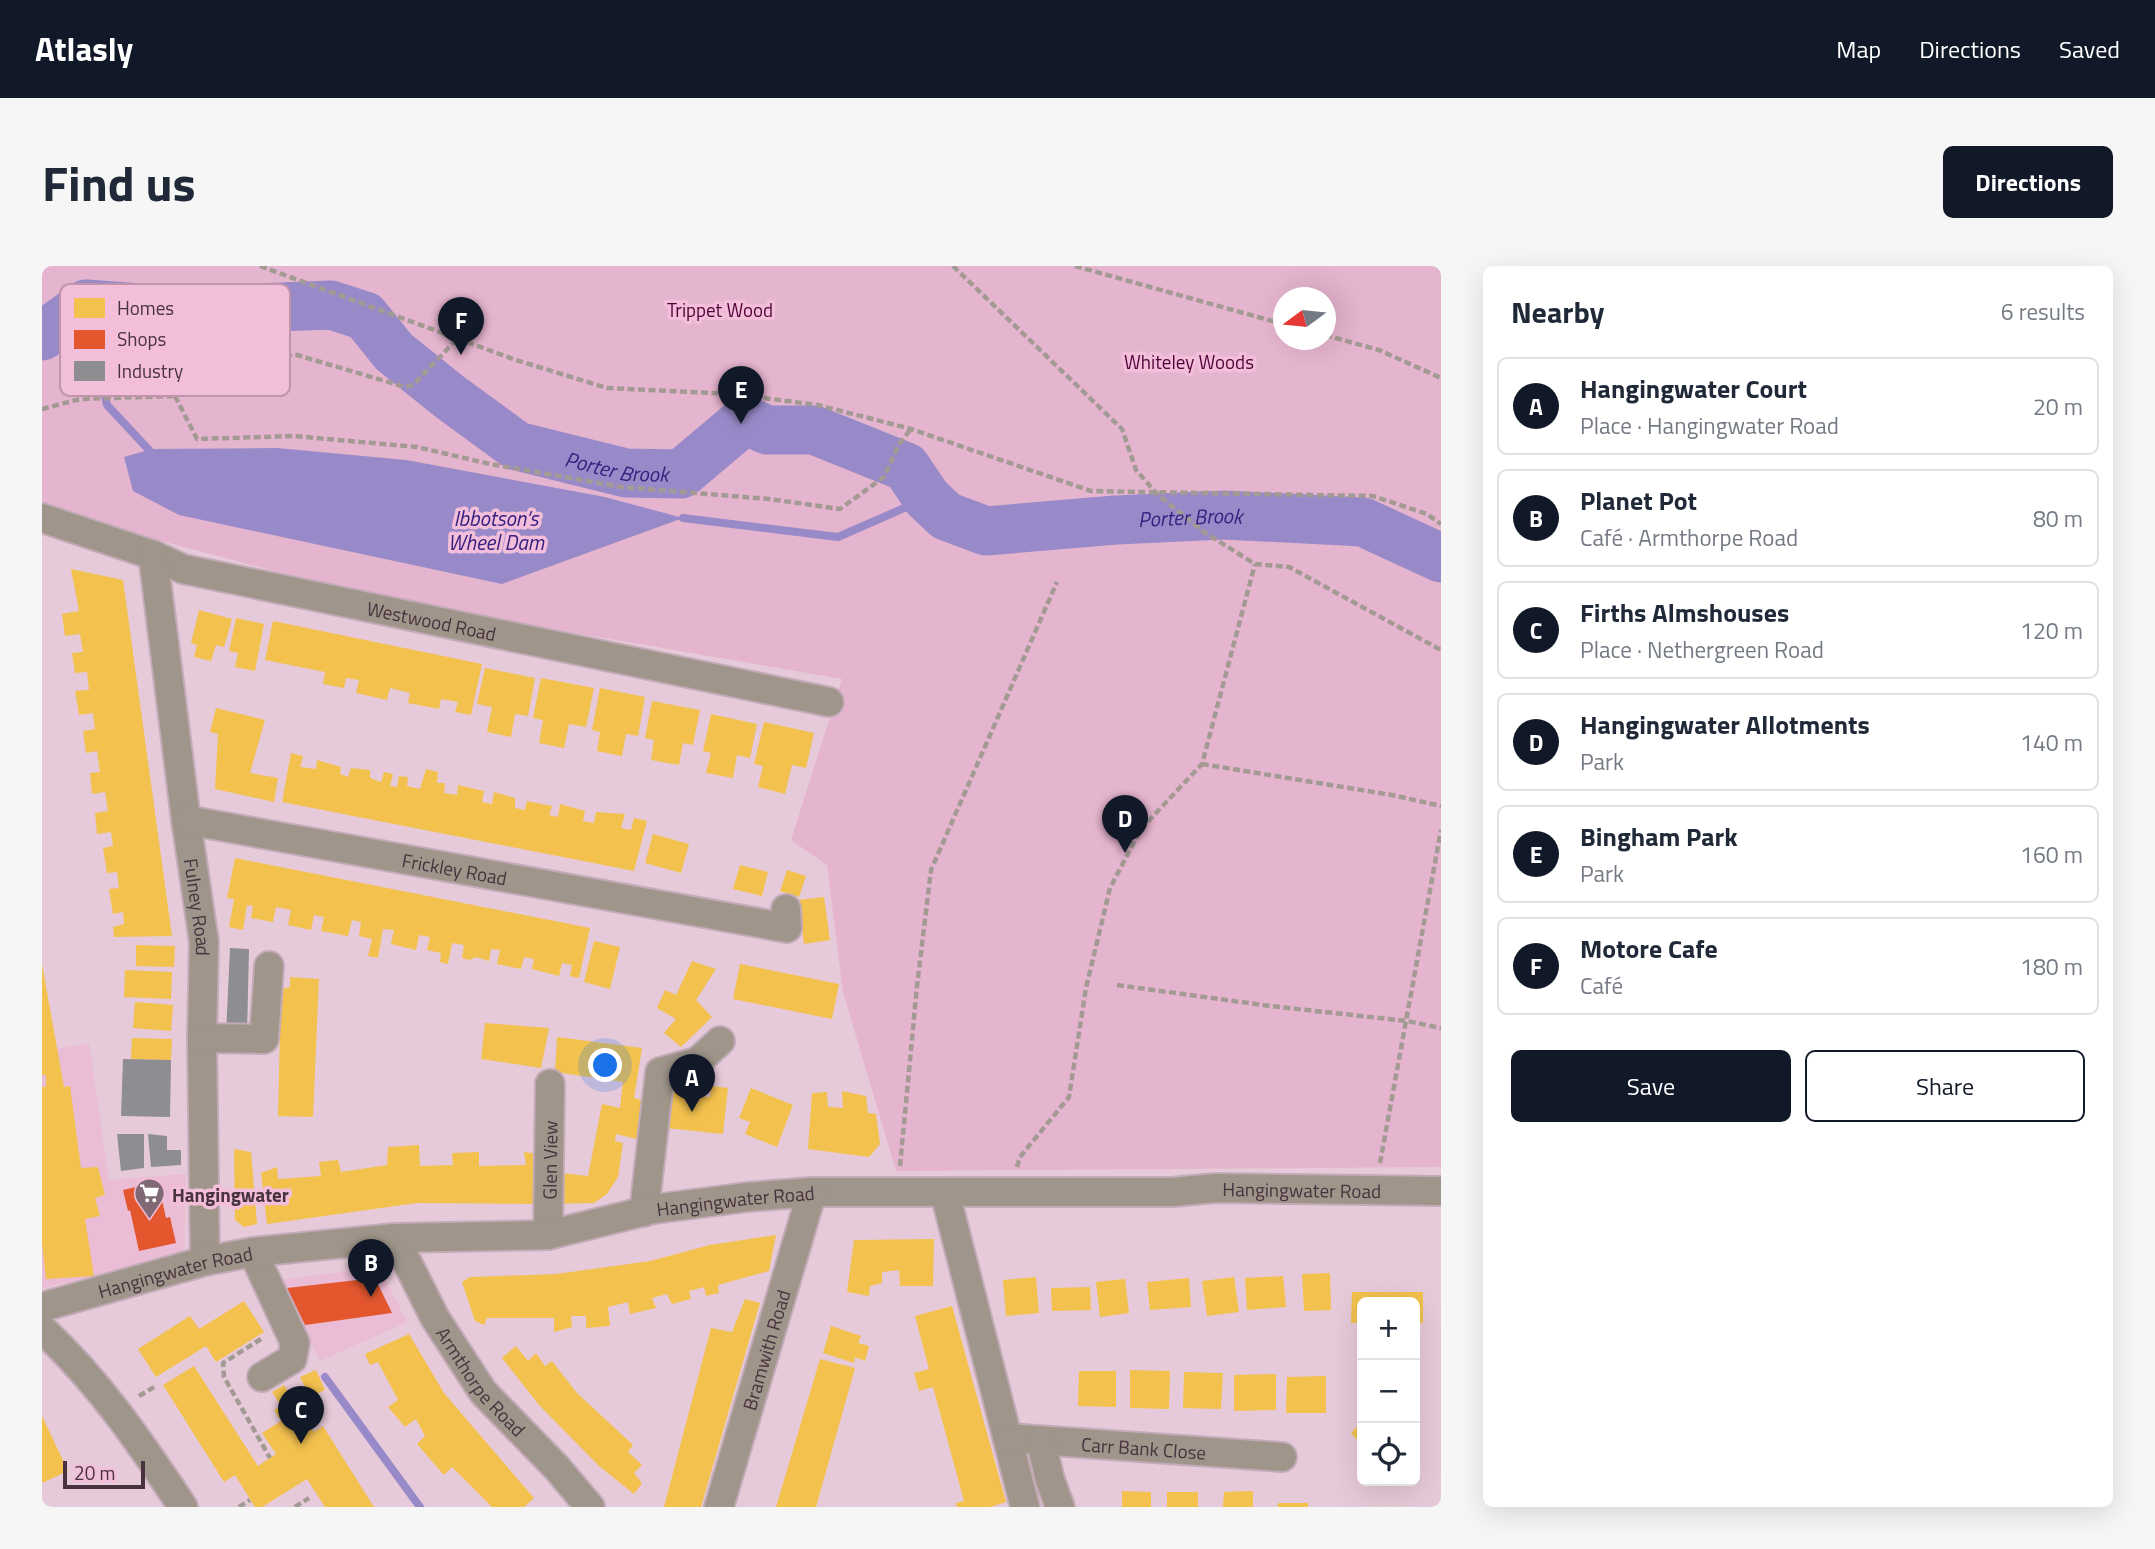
<!DOCTYPE html>
<meta charset="utf-8">
<style>
:root{--surface:#fff;--page:#f6f6f7;--text:#1f2937;--muted:#747a83;--line:#e0e1e3;--accent:#111827}
body{margin:0;font-family:"Titillium Web",sans-serif;background:var(--page);color:var(--text)}
.controls{position:absolute;right:21px;bottom:21px;display:grid;overflow:hidden;border-radius:10px;box-shadow:0 7px 28px #0002}
.controls button{width:63px;height:63px;display:grid;place-items:center;padding:0;border:0;border-bottom:2px solid var(--line);background:var(--surface);color:var(--text);font:35px sans-serif}
.compass{position:absolute;left:1231px;top:21px;width:63px;height:63px;border-radius:50%;background:var(--surface);box-shadow:0 7px 28px #0002;rotate:255deg}
.scale{position:absolute;left:21px;bottom:18px;width:82px;box-sizing:border-box;padding-left:7px;border:4px solid #48333e;border-top:0;font-size:19px;line-height:24px;white-space:nowrap;color:#48333e;-webkit-text-stroke:5px #f3beda;paint-order:stroke}
.you{position:absolute;left:564px;top:800px;width:24px;height:24px;margin:-18px;border:5px solid #fff;border-radius:50%;background:#1a73e8;box-shadow:0 0 0 10px #1a73e833}
.badge{display:grid;place-items:center;width:46px;height:46px;border-radius:50%;background:var(--accent);color:#fff;font-size:23px;font-weight:700}
.pin{position:absolute;translate:-50% -58px;filter:drop-shadow(0 2px 4px #0008)}
.pin::after{content:'';position:absolute;top:37px;width:24px;height:21px;background:inherit;clip-path:polygon(0 0,100% 0,50% 100%)}
.list{margin:0;padding:0;list-style:none}
h2{display:flex;justify-content:space-between;align-items:center;height:91px;margin:0;padding:0 28px;font-size:30px}
h2 small{font-size:23px;font-weight:400;color:var(--muted)}
.list li{display:grid;grid-template-columns:46px 1fr auto;gap:21px;align-items:center;box-sizing:border-box;height:98px;margin:0 14px 14px;padding:0 14px;border:2px solid var(--line);border-radius:10px}
.list b{display:block;font-size:26px;white-space:nowrap}
.list p{margin:0;font-size:23px;white-space:nowrap;color:var(--muted)}
.list em{font-size:23px;font-style:normal;color:var(--muted)}
.actions{display:flex;gap:14px;padding:21px 28px}
.actions a{flex:1;padding:16px 0;border:2px solid var(--accent);border-radius:10px;text-align:center;font-size:24px;color:var(--accent)}
.actions .main{background:var(--accent);color:#fff}
.icon{flex:none;width:38px;height:38px;fill:none;stroke:currentColor;stroke-width:2;stroke-linecap:round;stroke-linejoin:round}
.map{position:relative;flex:none;width:1399px;height:1241px;overflow:hidden;border-radius:10px}
header{display:flex;align-items:center;gap:42px;box-sizing:border-box;height:98px;padding:0 35px;background:var(--accent);color:#fff}
header strong{font-size:33px}
nav{display:flex;gap:38px;margin-inline-start:auto;font-size:24px}
.intro{display:flex;align-items:center;justify-content:space-between;box-sizing:border-box;height:168px;padding:0 42px}
h1{margin:0;font-size:49px}
.button{padding:18px 32px;border-radius:10px;background:var(--accent);color:#fff;font-size:24px;font-weight:700}
main{display:flex;gap:42px;padding:0 42px}
aside{flex:1;background:var(--surface);border-radius:10px;box-shadow:0 7px 28px #0002}
.map>svg:first-child{display:block}
.built{fill:#eabcd5}
.green{fill:#e5b4ce;fill-rule:evenodd}
.water{fill:#988ac8}
.homes{fill:#f2c14e}
.shops{fill:#e4572e}
.industry{fill:#8d8d92}
.lines{fill:none;stroke-linecap:round;stroke-linejoin:round}
.stream{stroke:#988ac8;stroke-width:8}
.river{stroke:#988ac8;stroke-width:49}
.minor-casing{stroke:#c2abb7;stroke-width:32}
.path{stroke:#a49a94;stroke-width:4.5;stroke-dasharray:7 3.5;stroke-linecap:butt}
.minor{stroke:#9f958a;stroke-width:28}
.labels{text-anchor:middle;dominant-baseline:central;stroke-width:7;stroke-linejoin:round;paint-order:stroke}
.park-label{font-size:19px;fill:#500238;stroke:#f3beda}
.street-label{font-size:19px;fill:#48333e;stroke:#f3beda}
.poi-label{font-size:19px;font-weight:bold;fill:#48333e;stroke:#f3beda;text-anchor:start}
.water-label{font-size:21px;font-style:italic;fill:#372181;stroke:#f3beda}
.key{fill:#f3beda;stroke:#c094ab;stroke-width:2}
.key-label{font-size:19px;fill:#48333e}
</style>
<header>
<strong>Atlasly</strong>
<nav><a>Map</a><a>Directions</a><a>Saved</a></nav>
</header>
<div class="intro"><h1>Find us</h1><a class="button">Directions</a></div>
<main>
<div class="map">
<svg width="1399" height="1241" viewBox="0 0 1399 1241">
<rect width="100%" height="100%" fill="#e7cad9"/>
<!-- built -->
<g class="built">
<path d="M47,778l20,136 77,-6 -2,85 -142,29v-237z"/>
<path d="M337,1001l28,55 -87,39 -41,-81z"/>
</g>
<!-- green -->
<path class="green" d="M0,0h1399v901l-545,4 -53,-179 -16,-127 -36,-25 51,-161 -463,-80 -337,-90zM1241,32h42v42h-42z"/>
<!-- water -->
<path class="water" d="M235,182l129,12 199,37 78,21 -181,66 -323,-69 -46,-24 -9,-34 28,-8z"/>
<!-- homes -->
<g class="homes">
<path d="M29,303l52,11 49,356 -58,1 -1,-10 11,-3 -1,-12 -10,2 -4,-25 10,-1 -2,-16 -10,1 -4,-25 10,-2 -2,-14 -14,2 -2,-21 13,-2 -3,-19 -13,2 -2,-21 10,-1 -3,-21 -11,2 -3,-22 12,-2 -1,-7 -1,-9 -14,2 -4,-24 14,-1 -2,-18 -12,1 -3,-20 11,-1 -3,-18 -15,2 -3,-22 17,-3z"/>
<path d="M157,344l33,9 -8,28 -8,-2 -5,16 -17,-4 3,-12 -6,-2z"/>
<path d="M194,352l28,6 -9,47 -20,-4 3,-14 -9,-2z"/>
<path d="M231,355l209,43 -11,51 -16,-3 3,-10 -17,-3 -2,10 -31,-6 2,-10 -20,-5 -3,12 -31,-7 3,-13 -13,-2 -2,10 -21,-4 2,-12 -60,-12z"/>
<path d="M443,402l50,10 -7,38 -13,-2 -4,23 -24,-5 5,-25 -15,-3z"/>
<path d="M499,412l53,10 -8,39 -17,-3 -5,24 -25,-5 4,-23 -10,-2z"/>
<path d="M558,422l45,9 -7,39 -12,-2 -4,22 -25,-5 3,-19 -8,-2z"/>
<path d="M610,435l48,9 -7,35 -10,-2 -4,22 -28,-5 3,-20 -9,-2z"/>
<path d="M174,442l49,12 -15,53 28,5 -4,24 -59,-13 3,-55 -8,-2z"/>
<path d="M669,448l46,10 -7,34 -13,-3 -4,23 -27,-5 5,-20 -8,-2z"/>
<path d="M722,456l50,11 -8,35 -14,-3 -7,29 -27,-7 5,-21 -9,-2z"/>
<path d="M249,487l12,3 -3,11 16,2 1,-9 24,7 -1,7 8,3 3,-9 19,2v8l11,4 3,-10 9,2 -3,12 7,1 2,-11 9,1 -1,9 13,3 6,-20 12,3 -1,11h8l-1,10 13,2 1,-10 26,6 -2,11 10,2 2,-12 21,6v10l10,2 2,-9 25,5 -3,9 9,2 2,-13 25,7 -2,10 11,2 2,-11 29,2 -4,14 10,2 3,-12 13,3 -13,50 -352,-69z"/>
<path d="M611,568l36,10 -8,29 -36,-10z"/>
<path d="M193,592l355,70 -11,50 -9,-2 2,-11 -10,-2 -3,13 -27,-7 2,-10 -10,-2 -3,12 -24,-5 3,-14 -9,-1 -2,12 -13,-4 -6,3 -8,-2 2,-13 -12,-2 -4,21 -8,-2 1,-9 -14,-3 3,-13 -11,-2 -3,15 -25,-6 3,-14 -11,-1 -5,29 -10,-2 4,-17 -13,-3 2,-14 -9,-2 -4,16 -27,-5 3,-14 -10,-2 -3,15 -23,-5 3,-15 -15,-3 -3,15 -22,-4 2,-12 -6,-1 -4,25 -14,-3 5,-28 -7,-1z"/>
<path d="M698,599l28,7 -6,24 -29,-7z"/>
<path d="M745,604l19,6 -7,21 -19,-6z"/>
<path d="M782,631l6,43 -26,4 -6,-44z"/>
<path d="M552,675l26,6 -10,42 -26,-7z"/>
<path d="M94,679l39,1 -1,21 -38,-1z"/>
<path d="M650,695l24,8 -20,31 16,17 -31,30 -17,-14 12,-14 -19,-11 8,-18 11,5z"/>
<path d="M0,698l22,123 6,-1 11,82 17,-1 7,28 -10,3 5,18 -15,3 9,57 -48,3 -4,-36v-156h4v-12h-4z"/>
<path d="M698,698l99,20 -7,35 -99,-20z"/>
<path d="M83,704l47,2 -1,27 -47,-2z"/>
<path d="M248,711l29,2 -6,138 -35,-1 3,-127 9,-2z"/>
<path d="M93,736l38,3 -2,26 -38,-3z"/>
<path d="M443,757l64,5 -8,40 -60,-9z"/>
<path d="M515,771l85,11 -8,50 18,5 -3,39 -33,-8 -1,7 8,2 -5,34 -11,17 -13,9 -41,1 -1,-32 36,4 14,-72 18,4 3,-26 -68,-10z"/>
<path d="M90,772l40,1 -1,21 -40,-1z"/>
<path d="M620,815l18,2 -1,11 31,3 1,-11 17,2 -5,46 -66,-7z"/>
<path d="M709,822l42,17 -16,42 -32,-13 5,-12 -11,-4z"/>
<path d="M800,825l24,5 2,17 8,1 4,30 -11,13 -61,-8 4,-56 15,-1 1,15 15,1z"/>
<path d="M377,879l1,21 33,-1 -1,-12 27,-1v14l47,-1 -2,-13 13,2 5,50 -125,-1 -150,21 -6,-51 16,-6 1,12 43,-3 -2,-14 19,-2 3,12 46,-7 1,-18z"/>
<path d="M192,883l17,3 6,72 -13,3 -9,-7z"/>
<path d="M734,969l-7,36 -51,14 1,8 -13,3 -2,-9 -15,4 2,8 -19,5 -5,-10 -15,4 4,10 -26,6 -2,-12 -20,5 2,19 -24,2v-12h-15l1,11 -18,5v-14h-67l-3,7 -9,-4 -13,-39 8,-5 86,-3 94,-13 60,-16z"/>
<path d="M892,973l-1,47h-33l-1,-16 -17,2v11l-12,3 -1,10 -22,-4 7,-52z"/>
<path d="M1288,1007l1,37 -27,1 -2,-37z"/>
<path d="M1241,1010l3,31 -39,3 -2,-32z"/>
<path d="M994,1011l3,36 -33,3 -3,-36z"/>
<path d="M1192,1011l5,35 -32,4 -5,-35z"/>
<path d="M1147,1012l2,29 -41,3 -3,-28z"/>
<path d="M1083,1013l4,34 -29,4 -4,-35z"/>
<path d="M1048,1021l1,23 -39,1 -1,-23z"/>
<path d="M1310,1026h71v31h-8v-21h-53v21h-11z"/>
<path d="M703,1033l15,4 -59,204h-37l47,-179 21,4z"/>
<path d="M202,1035l20,31 -48,30 -10,-16 -50,31 -18,-28 52,-33 9,13z"/>
<path d="M910,1040l54,196 -16,5h-33l-1,-4 8,-2 -31,-114 -14,4 -5,-18 15,-4 -14,-53z"/>
<path d="M789,1060l30,10 -3,7 11,3 -4,15 -10,-4 -1,6 -31,-10z"/>
<path d="M367,1068l35,59 90,105 -10,9h-32l-40,-40 -8,8 -27,-31 8,-8 -9,-17 -11,8 -17,-20 10,-7 -20,-38 -8,3 -5,-11z"/>
<path d="M474,1080l12,15 8,-8 9,13 7,-5 25,32 56,52 -5,7 14,13 -8,8 8,10 -8,11 -35,-28 -60,-61 -37,-47z"/>
<path d="M778,1093l35,9 -39,139h-40z"/>
<path d="M152,1100l64,100 18,-12 -14,-21 19,-12 -7,-11 7,-4 -9,-14 12,-7 30,47 9,-6 51,81h-49l-18,-28 -45,28h-7l-20,-32 -11,7 -61,-97z"/>
<path d="M274,1104l9,20 -15,7 -10,-20z"/>
<path d="M1088,1104l40,1 -1,38 -39,-1z"/>
<path d="M1037,1105h37v36l-38,-1z"/>
<path d="M1142,1106l39,1 -2,36 -38,-1z"/>
<path d="M1234,1108v36l-42,1v-36z"/>
<path d="M1284,1110v37h-40l1,-36z"/>
<path d="M0,1150l26,55 -26,12z"/>
<path d="M1320,1155v24l-11,-12z"/>
<path d="M1080,1225l29,1v15h-29z"/>
<path d="M1211,1225v16h-30l1,-15z"/>
<rect x="1125" y="1226" width="31" height="15"/>
<rect x="1236" y="1237" width="30" height="4"/>
</g>
<!-- shops -->
<g class="shops">
<path d="M116,916l8,36 4,-1 6,26 -37,8 -9,-41 -2,1 -5,-21z"/>
<path d="M333,1012l17,35 -87,12 -18,-37z"/>
</g>
<!-- industry -->
<g class="industry">
<path d="M188,682l19,1 -2,86h-21z"/>
<path d="M81,793l48,1 -1,57 -49,-1z"/>
<path d="M75,868h27v34l-23,3z"/>
<path d="M106,868l19,2v14h14v15l-30,2z"/>
</g>
<g class="lines">
<!-- stream -->
<g class="stream">
<path d="M44,38l21,101 42,45"/>
<path d="M641,252l155,19 89,-39"/>
<path d="M283,1111l95,130"/>
</g>
<!-- river -->
<path class="river" id="s1" d="M0,70l44,-32 95,7 150,-6 34,11 29,36 56,45 67,49 109,27 55,1 64,-54 22,10h47l92,37 21,31 19,18 40,15 130,-11 108,-5 139,7 78,36"/>
<defs>
<g id="minor">
<path id="s2" d="M0,252l111,37 30,14 646,133"/>
<path id="s3" d="M111,289l33,265 18,122 -2,96 3,223"/>
<path id="s4" d="M144,554l601,108 -1,-19"/>
<path d="M160,772l62,1 5,-73"/>
<path d="M903,927l80,314"/>
<path d="M602,946l16,-140 37,-10 23,-21"/>
<path id="s5" d="M506,969l2,-151"/>
<path id="s6" d="M353,972l40,80 48,74 74,76 33,39"/>
<path d="M211,986l42,91 -3,16 -30,18"/>
<path id="s7" d="M0,1041l163,-46 48,-9 142,-14 153,-3 106,-26 94,-12 64,-5h360l44,-4 225,3"/>
<path d="M0,1063c57,53 98,113 141,178"/>
<path id="s8" d="M966,1172l274,19"/>
<path d="M999,1176l9,38 10,27"/>
<path id="s9" d="M677,1241l93,-315"/>
</g>
</defs>
<!-- minor casing -->
<use href="#minor" class="minor-casing"/>
<!-- path -->
<g class="path">
<path d="M218,0l256,94 91,28 125,6 86,11 93,24 180,62 282,5 54,18 14,10"/>
<path d="M911,0l169,163 14,41 21,24 47,38 51,32 34,3 152,83"/>
<path d="M1033,0l208,58"/>
<path d="M1283,69l54,15 62,28"/>
<path d="M133,130l22,43 97,-3 123,11 73,17 132,23 147,12 71,10 44,-32 15,-33 12,-15"/>
<path d="M0,143l38,-10 95,-3 99,-40 23,-1 108,32 8,-2 45,-47"/>
<path d="M1160,498l190,31 49,11"/>
<path d="M1075,719l153,21 137,15 34,7"/>
<path d="M1338,897l61,-333"/>
<path d="M858,900l17,-180 14,-116 126,-288"/>
<path d="M975,901l3,-10 49,-60 17,-109 24,-100 31,-59 61,-65 53,-200"/>
<path d="M219,1073l-38,24 1,14 46,81"/>
<path d="M97,1130l17,-10"/>
<path d="M197,1241l11,-7"/>
<path d="M253,1241l14,-9"/>
</g>
<!-- minor -->
<use href="#minor" class="minor"/>
</g>
<!-- icons -->
<defs>
<symbol id="supermarket-pin" viewBox="-11 -11 22 30"><path d="M0 17L-7.5 6A9.5 9.5 0 1 1 7.5 6Z" fill="#806874" stroke="#f3beda"/><path d="M-6-5.5h2.5l.6 2H6L4.5 2H-2.5L-4.4-4H-6ZM-1.5 3.2a1.3 1.3 0 1 0 .1 0ZM3 3.2a1.3 1.3 0 1 0 .1 0Z" fill="#fff"/></symbol>
</defs>
<g fill-rule="evenodd">
<use href="#supermarket-pin" x="90" y="910" width="35" height="47"/>
</g>
<g class="labels">
<!-- park labels -->
<g class="park-label">
<text x="678" y="43">Trippet Wood</text>
<text x="1147" y="95">Whiteley Woods</text>
</g>
<!-- street labels -->
<g class="street-label">
<text stroke="none"><textPath href="#s2" startOffset="404">Westwood Road</textPath></text>
<text stroke="none"><textPath href="#s4" startOffset="273">Frickley Road</textPath></text>
<text stroke="none"><textPath href="#s3" startOffset="355">Fulney Road</textPath></text>
<text stroke="none"><textPath href="#s5" startOffset="75">Glen View</textPath></text>
<text stroke="none"><textPath href="#s7" startOffset="1272">Hangingwater Road</textPath></text>
<text stroke="none"><textPath href="#s7" startOffset="705">Hangingwater Road</textPath></text>
<text stroke="none"><textPath href="#s7" startOffset="138">Hangingwater Road</textPath></text>
<text stroke="none"><textPath href="#s9" startOffset="164">Bramwith Road</textPath></text>
<text stroke="none"><textPath href="#s6" startOffset="168">Armthorpe Road</textPath></text>
<text stroke="none"><textPath href="#s8" startOffset="136">Carr Bank Close</textPath></text>
</g>
<!-- poi labels -->
<g class="poi-label">
<text x="130" y="928">Hangingwater</text>
</g>
<!-- water labels -->
<g class="water-label">
<text stroke="none"><textPath href="#s1" startOffset="639">Porter Brook</textPath></text>
<text x="454" y="252">Ibbotson’s<tspan x="454" dy="24">Wheel Dam</tspan></text>
<text stroke="none"><textPath href="#s1" startOffset="1269">Porter Brook</textPath></text>
</g>
</g>
<!-- legend -->
<rect x="18" y="18" width="230" height="112" rx="10" class="key"/>
<rect x="32" y="32" width="31" height="20" fill="#f2c14e"/>
<rect x="32" y="64" width="31" height="19" fill="#e4572e"/>
<rect x="32" y="95" width="31" height="20" fill="#8d8d92"/>
<g class="key-label">
<text x="75" y="49">Homes</text>
<text x="75" y="80">Shops</text>
<text x="75" y="112">Industry</text>
</g>
</svg>
<div class="controls">
<button>+</button>
<button>−</button>
<button><svg class="icon" aria-label="locate" viewBox="0 0 24 24"><circle cx="12" cy="12" r="6"/><path d="M12 2v4M12 18v4M2 12h4M18 12h4"/></svg></button>
</div>
<svg class="compass" viewBox="-18 -18 36 36"><path d="M0-13l5 13h-10z" fill="#e53935"/><path d="M0 13l5-13h-10z" fill="#747a83"/></svg>
<div class="scale">20 m</div>
<div class="you"></div>
<div class="pin badge" style="left:650px;top:846px">A</div>
<div class="pin badge" style="left:329px;top:1031px">B</div>
<div class="pin badge" style="left:259px;top:1178px">C</div>
<div class="pin badge" style="left:1083px;top:587px">D</div>
<div class="pin badge" style="left:699px;top:158px">E</div>
<div class="pin badge" style="left:419px;top:89px">F</div>
</div>
<aside>
<h2>Nearby<small>6 results</small></h2>
<ul class="list">
<li><span class="badge">A</span><div><b>Hangingwater Court</b><p>Place · Hangingwater Road</p></div><em>20 m</em></li>
<li><span class="badge">B</span><div><b>Planet Pot</b><p>Café · Armthorpe Road</p></div><em>80 m</em></li>
<li><span class="badge">C</span><div><b>Firths Almshouses</b><p>Place · Nethergreen Road</p></div><em>120 m</em></li>
<li><span class="badge">D</span><div><b>Hangingwater Allotments</b><p>Park</p></div><em>140 m</em></li>
<li><span class="badge">E</span><div><b>Bingham Park</b><p>Park</p></div><em>160 m</em></li>
<li><span class="badge">F</span><div><b>Motore Cafe</b><p>Café</p></div><em>180 m</em></li>
</ul>
<div class="actions"><a class="main">Save</a><a>Share</a></div>
</aside>
</main>
